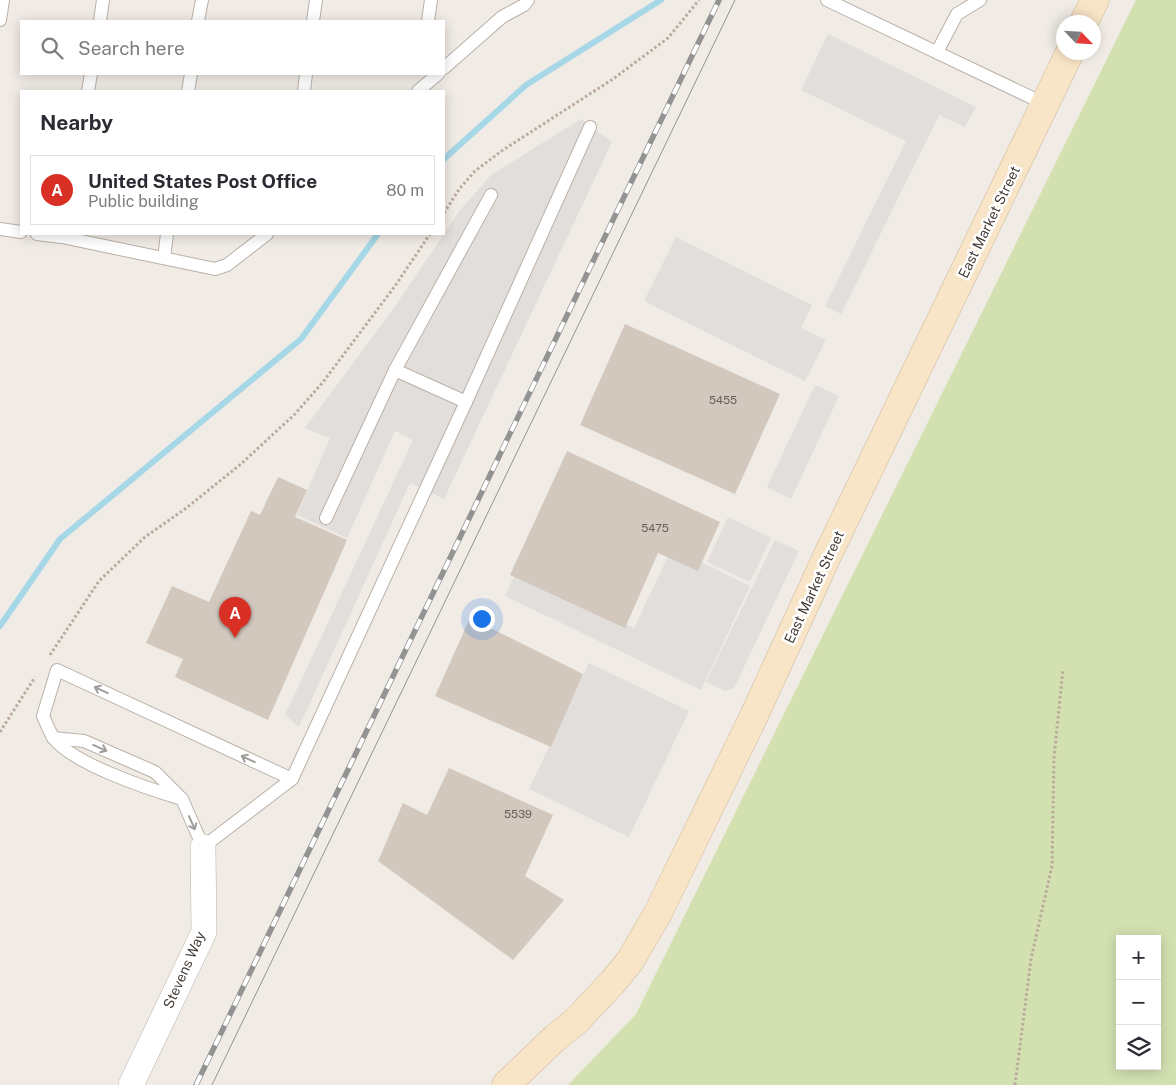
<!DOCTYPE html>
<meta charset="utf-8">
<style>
:root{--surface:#fff;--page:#f2f2f3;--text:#2b2b33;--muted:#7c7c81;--line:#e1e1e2;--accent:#d93025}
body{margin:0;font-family:"Public Sans",sans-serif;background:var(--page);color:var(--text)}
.controls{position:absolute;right:15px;bottom:15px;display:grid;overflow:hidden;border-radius:0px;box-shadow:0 2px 12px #0003}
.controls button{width:45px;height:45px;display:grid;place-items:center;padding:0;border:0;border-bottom:1px solid var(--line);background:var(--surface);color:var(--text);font:25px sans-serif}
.compass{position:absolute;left:1056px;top:15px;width:45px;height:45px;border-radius:50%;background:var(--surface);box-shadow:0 2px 12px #0003;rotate:115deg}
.you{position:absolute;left:481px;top:618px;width:18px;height:18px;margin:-12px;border:4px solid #fff;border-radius:50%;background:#1a73e8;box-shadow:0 0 0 8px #1a73e833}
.badge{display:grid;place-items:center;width:32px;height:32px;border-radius:50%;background:var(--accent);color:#fff;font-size:16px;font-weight:700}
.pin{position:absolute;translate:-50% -41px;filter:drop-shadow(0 1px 2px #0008)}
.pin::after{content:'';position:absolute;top:26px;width:18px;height:15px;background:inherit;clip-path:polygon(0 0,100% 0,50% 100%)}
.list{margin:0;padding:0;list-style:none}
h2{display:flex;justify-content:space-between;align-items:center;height:65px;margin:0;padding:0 20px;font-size:21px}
h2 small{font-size:16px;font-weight:400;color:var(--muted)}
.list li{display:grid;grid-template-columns:32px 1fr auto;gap:15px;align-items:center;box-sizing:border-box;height:70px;margin:0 10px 10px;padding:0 10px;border:1px solid var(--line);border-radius:0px}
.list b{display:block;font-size:19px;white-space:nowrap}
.list p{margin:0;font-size:16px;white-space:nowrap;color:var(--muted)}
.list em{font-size:16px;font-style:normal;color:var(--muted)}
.icon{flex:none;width:28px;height:28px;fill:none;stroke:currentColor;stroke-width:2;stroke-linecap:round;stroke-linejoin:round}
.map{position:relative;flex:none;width:1176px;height:1085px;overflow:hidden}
.search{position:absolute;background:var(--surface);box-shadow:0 2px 12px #0003;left:20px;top:20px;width:425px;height:55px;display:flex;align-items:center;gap:12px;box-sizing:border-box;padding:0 18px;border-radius:0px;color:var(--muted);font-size:19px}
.panel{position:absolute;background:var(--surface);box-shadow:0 2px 12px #0003;left:20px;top:90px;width:425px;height:145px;border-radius:0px}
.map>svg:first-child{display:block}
.green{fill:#d3e1b1;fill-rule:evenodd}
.parking{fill:#e1dedc}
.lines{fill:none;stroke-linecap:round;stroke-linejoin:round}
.stream{stroke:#a6d7e7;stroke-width:6}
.building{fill:#d3c8be}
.service-casing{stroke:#bab1a8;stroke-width:14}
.minor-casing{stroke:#bab1a8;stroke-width:26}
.secondary-casing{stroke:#ceb89b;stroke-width:29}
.path{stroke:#bbaa9b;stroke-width:3;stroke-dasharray:2.5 2.5;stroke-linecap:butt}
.service{stroke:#fff;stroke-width:12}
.minor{stroke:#fff;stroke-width:25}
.secondary{stroke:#f8e4c6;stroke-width:28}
.tram{stroke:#939393;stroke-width:1}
.rail-casing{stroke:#939393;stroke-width:5.5}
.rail{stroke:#fff;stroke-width:4;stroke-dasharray:11;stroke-linecap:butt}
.oneway{stroke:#a09d9a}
.labels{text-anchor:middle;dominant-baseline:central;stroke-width:5;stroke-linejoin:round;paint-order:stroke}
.number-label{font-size:11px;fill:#665e57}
.street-label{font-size:14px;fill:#423b35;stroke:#fff}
</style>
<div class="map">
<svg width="1176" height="1085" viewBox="0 0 1176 1085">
<rect width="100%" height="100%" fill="#f0ebe5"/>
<!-- green -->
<path class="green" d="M1136,0h40v1085h-608l68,-71zM1120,939h37v127h-37z"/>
<!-- parking -->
<g class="parking">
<path d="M828,34l148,73 -11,20 -26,-12 -98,199 -16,-8 81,-165 -105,-51z"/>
<path d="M581,119l31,23 -168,357 -34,-16 -111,244 -14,-12 128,-275 -18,-9 -48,107 -50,-23 33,-77 -25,-10 86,-116 70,-103 30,-34z"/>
<path d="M676,237l136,68 -11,23 25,12 -21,41 -161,-80z"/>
<path d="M815,385l24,11 -48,103 -24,-12z"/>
<path d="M728,517l43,21 -21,44 -43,-20z"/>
<path d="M775,540l24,11 -65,137 -9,3 -19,-9z"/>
<path d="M672,548l78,38 -49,104 -196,-94 11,-24 118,56z"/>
<path d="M589,663l100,48 -60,126 -100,-48z"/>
</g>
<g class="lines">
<!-- stream -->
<g class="stream">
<path d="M444,159l82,-74 135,-85"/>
<path d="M0,626l60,-87 241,-200 77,-105"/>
</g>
</g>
<!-- building -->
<g class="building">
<path d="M625,324l155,70 -45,100 -155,-69z"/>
<path d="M567,451l153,71 -22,49 -40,-18 -33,75 -115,-53z"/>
<path d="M278,477l29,13 -12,27 52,23 -79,180 -93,-43 8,-18 -37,-16 26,-57 37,16 42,-91 9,4z"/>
<path d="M470,618l113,56 -32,73 -116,-51z"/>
<path d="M449,768l104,47 -28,61 39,24 -51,60 -135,-99 25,-58 24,12z"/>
</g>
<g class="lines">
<defs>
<g id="service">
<path d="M827,0l218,104"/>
<path d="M0,20l3,-20"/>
<path d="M100,21l3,-21"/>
<path d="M198,21l4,-21"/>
<path d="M313,21l3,-21"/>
<path d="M428,21l3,-21"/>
<path d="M937,52l20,-38 23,-14"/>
<path d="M444,68l58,-51 22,-12 4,-5"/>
<path d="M88,91l3,-17"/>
<path d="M188,91l3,-17"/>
<path d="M304,91l2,-17"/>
<path d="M418,91l20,-17"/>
<path d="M0,229l21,3"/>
<path d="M37,234l25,3"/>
<path d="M63,234l-1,3 153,32 12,-4 40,-31"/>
<path d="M164,258l3,-24"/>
<path d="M466,402l-71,-32 96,-175"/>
<path d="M326,518l69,-148"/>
<path d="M53,738l31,3 71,31 27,27 21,48 89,-68 174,-377 124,-275"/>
<path d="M179,798c-30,-9 -109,-35 -126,-61 -4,-6 -7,-15 -10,-21l14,-46 235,109"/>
</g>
<path id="minor" d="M131,1085l73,-153 -1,-85"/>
<g id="secondary">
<path d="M1084,22l11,-22"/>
<path d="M506,1085l49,-47 21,-17 36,-38 18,-22 28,-48 95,-195 76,-166 241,-500"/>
</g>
</defs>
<!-- service casing -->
<use href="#service" class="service-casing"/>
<!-- minor casing -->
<use href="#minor" class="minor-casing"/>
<!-- secondary casing -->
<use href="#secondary" class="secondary-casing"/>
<!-- path -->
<g class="path">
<path d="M444,213l16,-25 15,-17 28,-21 110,-71 55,-41 31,-38"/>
<path d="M50,655l49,-74 46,-44 40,-28 56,-45 54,-50 28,-32 72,-96 35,-52"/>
<path d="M0,732l35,-55"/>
<path d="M1015,1085l16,-126 21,-93 2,-108 9,-89"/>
</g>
<!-- service -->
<use href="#service" class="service"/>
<!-- minor -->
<use href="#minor" class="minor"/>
<!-- secondary -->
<use href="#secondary" class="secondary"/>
<!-- tram -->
<path class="tram" d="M212,1085l523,-1085"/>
<defs>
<path id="rail" d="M196,1085l523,-1085"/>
</defs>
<!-- rail casing -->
<use href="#rail" class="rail-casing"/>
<!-- rail -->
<use href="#rail" class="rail"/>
</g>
<!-- one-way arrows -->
<defs><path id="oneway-shaft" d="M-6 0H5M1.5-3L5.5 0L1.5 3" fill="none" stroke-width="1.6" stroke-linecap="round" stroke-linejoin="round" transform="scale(1.25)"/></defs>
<g class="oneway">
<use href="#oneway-shaft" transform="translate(101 690) rotate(-155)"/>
<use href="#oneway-shaft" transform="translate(100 748) rotate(24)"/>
<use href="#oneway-shaft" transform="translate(248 759) rotate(-155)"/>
<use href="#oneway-shaft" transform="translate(192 823) rotate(66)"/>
</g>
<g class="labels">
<!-- number labels -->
<g class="number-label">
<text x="723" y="400">5455</text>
<text x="655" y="528">5475</text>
<text x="518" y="814">5539</text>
</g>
<!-- street labels -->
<g class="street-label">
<text transform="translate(989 222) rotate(-64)">East Market Street</text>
<text transform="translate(814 587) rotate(-65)">East Market Street</text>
<text transform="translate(184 970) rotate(-66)">Stevens Way</text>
</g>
</g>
</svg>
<div class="controls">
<button>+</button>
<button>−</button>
<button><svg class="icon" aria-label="layers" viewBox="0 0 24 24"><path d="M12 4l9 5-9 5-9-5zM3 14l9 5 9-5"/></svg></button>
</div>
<svg class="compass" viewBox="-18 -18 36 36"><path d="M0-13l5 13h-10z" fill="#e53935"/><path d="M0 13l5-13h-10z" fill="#7c7c81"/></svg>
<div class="you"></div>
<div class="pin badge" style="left:235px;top:638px">A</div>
<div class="search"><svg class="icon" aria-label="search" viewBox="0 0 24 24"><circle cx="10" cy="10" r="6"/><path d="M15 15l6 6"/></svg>Search here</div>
<section class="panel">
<h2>Nearby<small></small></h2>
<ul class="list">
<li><span class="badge">A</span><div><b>United States Post Office</b><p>Public building</p></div><em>80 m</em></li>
</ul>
</section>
</div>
